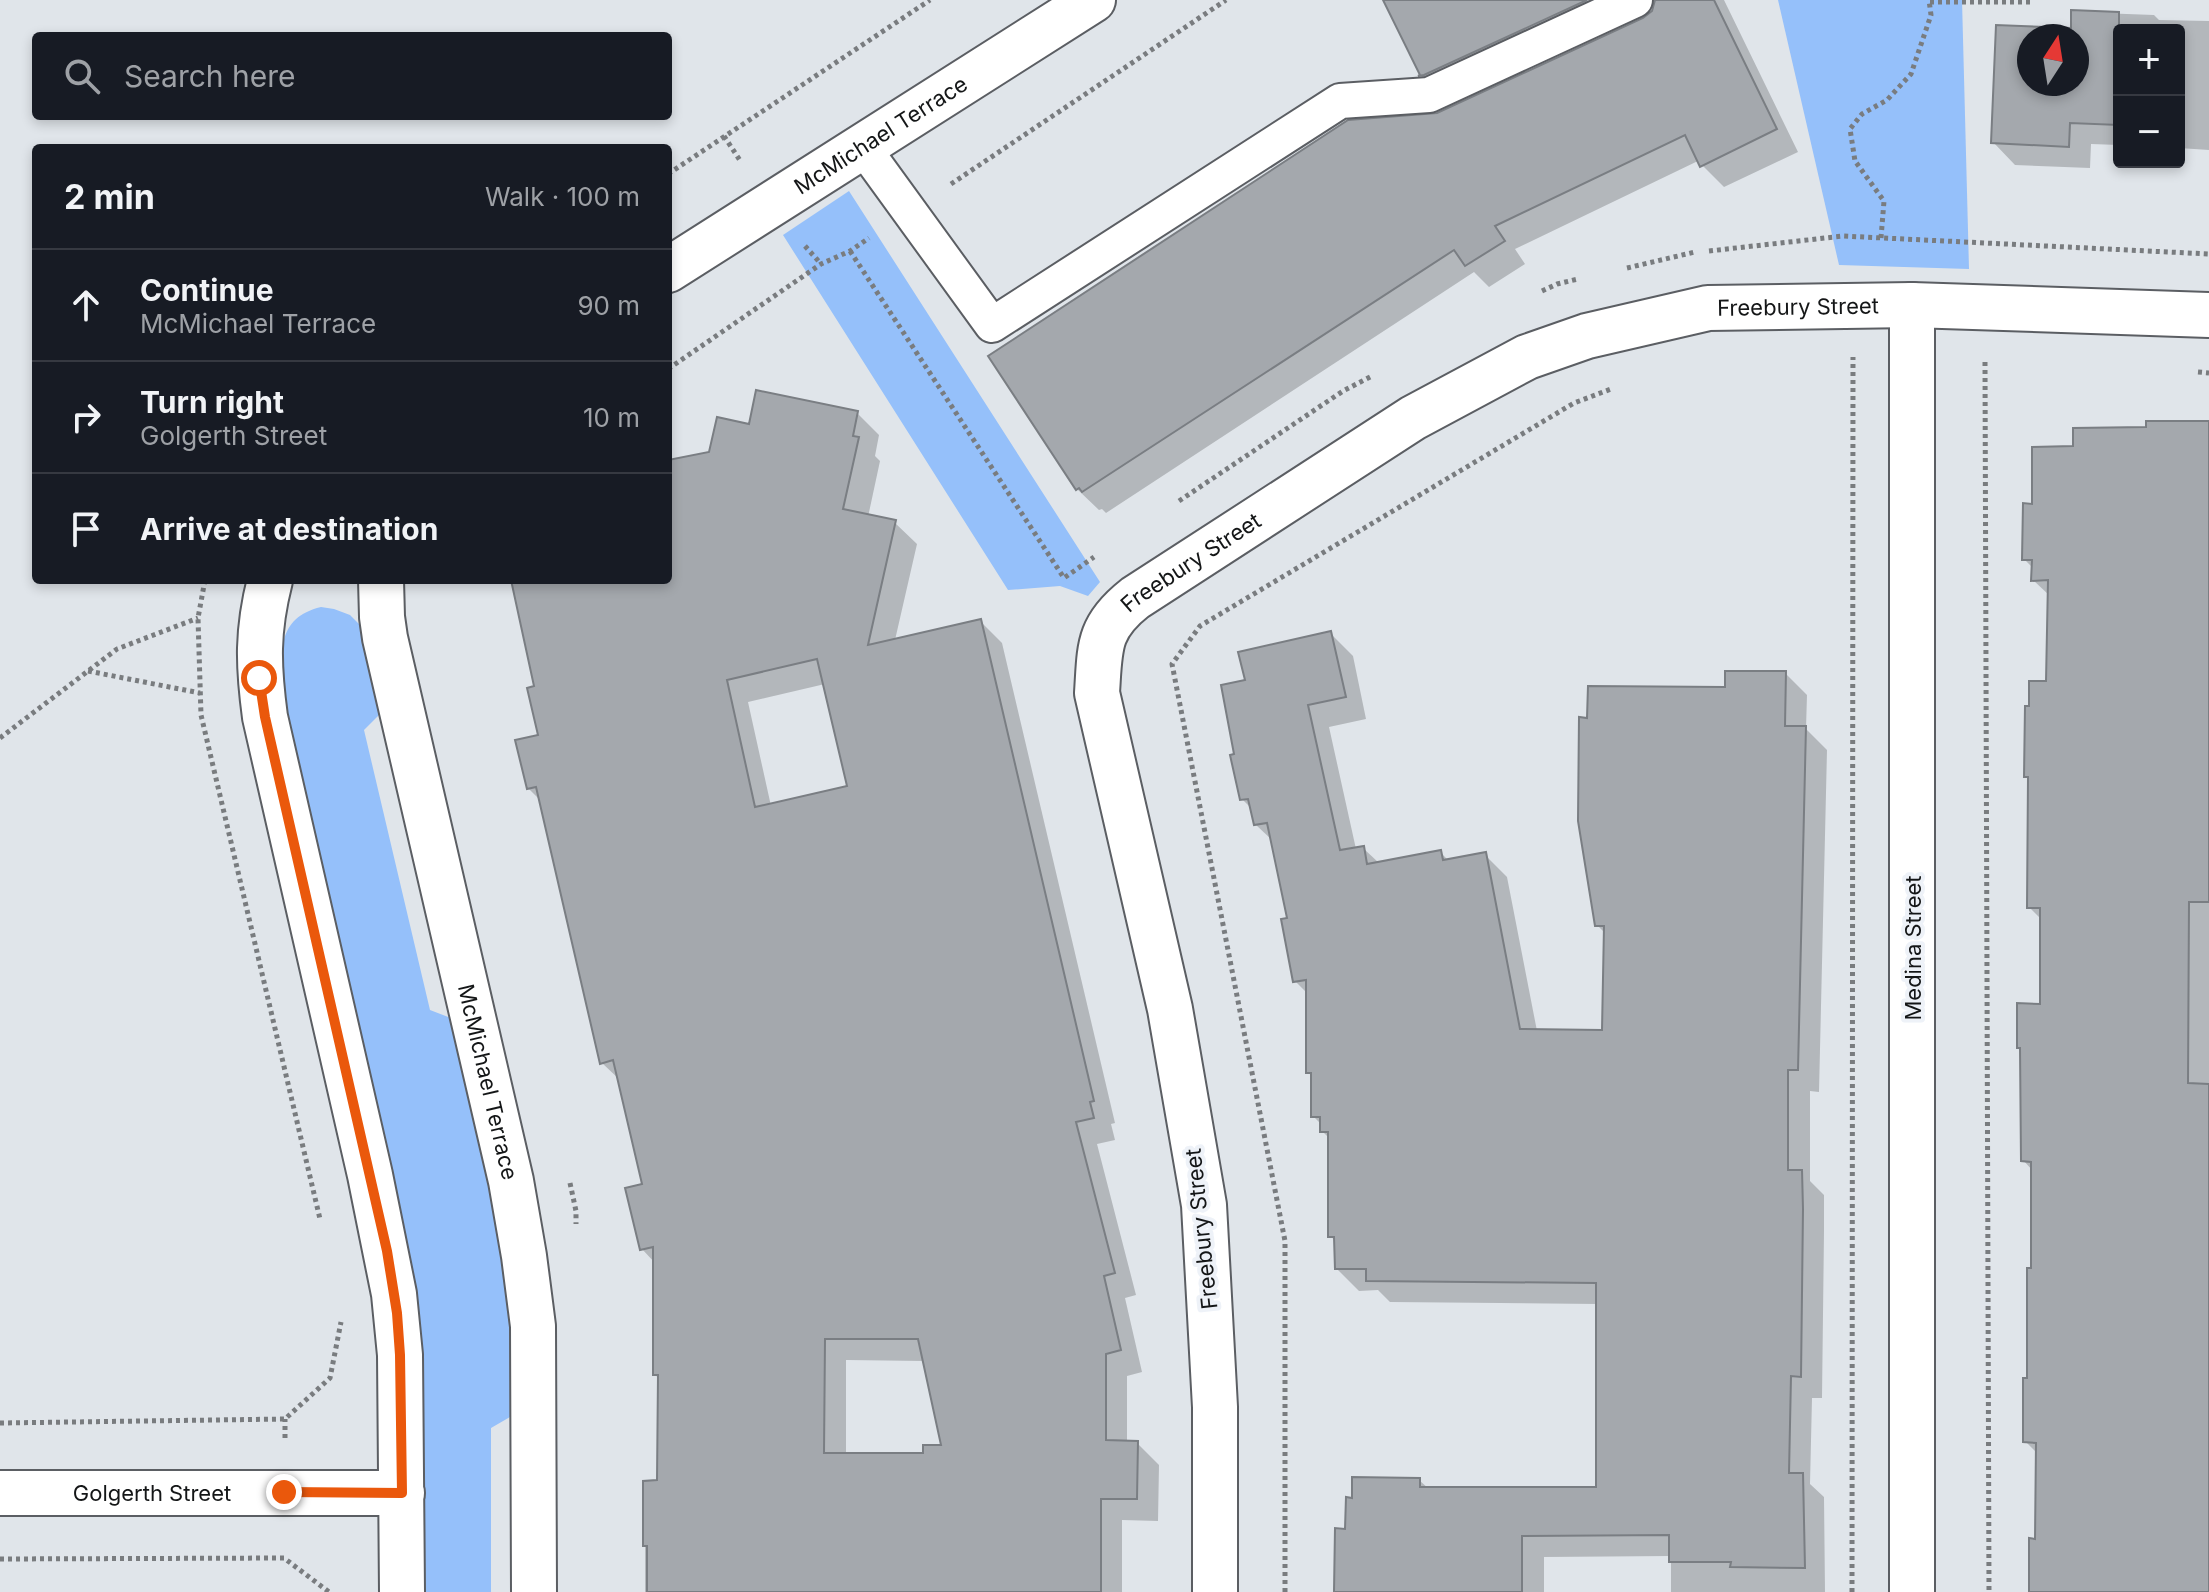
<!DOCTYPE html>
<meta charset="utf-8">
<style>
:root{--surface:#171b24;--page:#242831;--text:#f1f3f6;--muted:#9ea1a6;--line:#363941}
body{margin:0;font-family:Inter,sans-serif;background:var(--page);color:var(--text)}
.controls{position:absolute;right:24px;top:24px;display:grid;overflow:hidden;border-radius:8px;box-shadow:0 4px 12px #0003}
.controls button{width:72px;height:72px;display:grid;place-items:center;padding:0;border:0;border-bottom:2px solid var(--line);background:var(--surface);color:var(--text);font:40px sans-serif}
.compass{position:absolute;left:2017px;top:24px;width:72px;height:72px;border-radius:50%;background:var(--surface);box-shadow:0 4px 12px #0003;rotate:12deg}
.stop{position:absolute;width:24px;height:24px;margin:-18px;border:6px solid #ea580c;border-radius:50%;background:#fff}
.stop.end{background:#ea580c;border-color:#fff;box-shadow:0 2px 8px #0008}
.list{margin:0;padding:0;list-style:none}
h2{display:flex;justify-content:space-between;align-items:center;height:104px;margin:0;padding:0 32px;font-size:34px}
h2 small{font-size:26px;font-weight:400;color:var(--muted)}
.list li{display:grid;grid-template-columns:52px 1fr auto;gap:24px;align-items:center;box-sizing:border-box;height:112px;padding:0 32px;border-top:2px solid var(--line)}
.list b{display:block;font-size:30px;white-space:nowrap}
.list p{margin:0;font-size:26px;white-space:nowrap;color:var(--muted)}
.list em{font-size:26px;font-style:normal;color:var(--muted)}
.icon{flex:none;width:44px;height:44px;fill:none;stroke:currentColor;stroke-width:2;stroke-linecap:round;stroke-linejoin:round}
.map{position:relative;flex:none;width:2209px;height:1592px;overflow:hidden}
.search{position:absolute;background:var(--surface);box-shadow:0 4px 12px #0003;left:32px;top:32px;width:640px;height:88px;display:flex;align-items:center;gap:20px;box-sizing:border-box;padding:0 28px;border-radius:8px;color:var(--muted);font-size:30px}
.panel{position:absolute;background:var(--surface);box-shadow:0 4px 12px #0003;left:32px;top:144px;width:640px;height:440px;border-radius:8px}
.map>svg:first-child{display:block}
.green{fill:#95c0fa}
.shadow{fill:#0003;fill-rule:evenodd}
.building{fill:#a4a8ad;stroke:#7a7e83;stroke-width:2;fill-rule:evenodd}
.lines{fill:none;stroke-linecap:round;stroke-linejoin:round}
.service-casing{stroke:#5b5e63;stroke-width:38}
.minor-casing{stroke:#5b5e63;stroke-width:48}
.path{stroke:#797c7f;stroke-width:5;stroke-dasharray:4 4;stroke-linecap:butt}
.service{stroke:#fff;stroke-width:34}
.minor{stroke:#fff;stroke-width:44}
.route{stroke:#ea580c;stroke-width:10}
.labels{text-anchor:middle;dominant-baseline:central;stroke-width:8;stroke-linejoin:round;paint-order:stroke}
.street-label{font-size:22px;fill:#141617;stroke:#eef2f8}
</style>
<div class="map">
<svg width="2209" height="1592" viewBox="0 0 2209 1592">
<rect width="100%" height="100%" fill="#e0e5ea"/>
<!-- green -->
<g class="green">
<path d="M1778,0h184l7,269 -130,-4z"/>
<path d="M849,191l251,391 -12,14 -28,-10 -52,4 -225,-355z"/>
<path d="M321,607l13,2 16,6 11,11 23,84 -20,20 66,280 26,10 53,260 6,134 -24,14v164h-70l-140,-903c1,-37 -5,-71 40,-82z"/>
</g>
<!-- shadow -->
<g class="shadow">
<path d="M1385,0h339l74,152 -74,35 -22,-22 -2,-5 -185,89 10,15 -36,23 -15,-15 -368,241 -4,-4 -3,1 -22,-21 361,-374 207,-96 8,-7 4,-10 -7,1 -208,94 -21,-21z"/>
<path d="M2073,12l81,3 5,5 50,1v129l-30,-2v-118h-60v115l-28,-1 -1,24 -75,-3 -22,-23 5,-115 75,3zM2029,36h48v48h-48z"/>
<path d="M857,413l22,22 -4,21 5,5 -12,56 26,5 23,22 -22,96 85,-19 22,22 113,480 -4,1 4,16 -18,4 39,151 -11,3 17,74 -15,4v67h10l22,22 -1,56 -36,-1v72h-477v-109l14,-1 1,-103 -5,-4v-112l-13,-14 2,-64 -24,-105 -18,-17 -61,-262 -13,-13 13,-52 -5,-48 -23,-108h155v-118l43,-9 39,-27zM825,684l24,104 -78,18 -23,-104zM846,1360l78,1 20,86 -19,8h-79z"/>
<path d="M2209,422v1170h-178l6,-51 1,-87 -13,-13 8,-171v-99l-10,-11 -1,-109 -3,-4 23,-41v-86l-13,-13 1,-128 -4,-3 5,-68 17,-25 2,-87 -17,-16v-12l-9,-9 10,-53 41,-58 73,-19z"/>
<path d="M1331,634l22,22 13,63 -37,8 27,122 7,-1 16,15 61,-11 9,9 36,-6 22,22 30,154 66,1 3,-98 -9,-9 130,-236 58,-16 22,22 -1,34 21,21 -8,342 -9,-1v90l14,14v37l-2,166h-10l-2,86 14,13 1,95h-154v-36l-127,1v35h-207l10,-61 72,-51 10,9h169v-185l-208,-2 -12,-12 -19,1 -22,-22v-27l-7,-6v-97l-8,-8v-6l-9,-9v-38l-5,-6v-78l-13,-13 -5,-62 -17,-78 -18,-17 -3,-15 -10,-10 -6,-43 11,-75z"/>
</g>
<!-- building -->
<g class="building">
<path d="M1383,0h204l-163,75 -6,1 2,-1z"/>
<path d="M1655,0h59l63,129 -77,38 -15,-32 -190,91 10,15 -40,25 -11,-16 -372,242 -3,-4 -3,2 -88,-134 360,-236 89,-7 206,-95 9,-7z"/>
<path d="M2071,10l48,2v113l-49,-2 -1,24 -78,-4 5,-118 75,3zM2029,36h48v48h-48z"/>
<path d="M756,390l102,21 -5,25 6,1 -16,72 53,11 -28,125 113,-26 113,482 -4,1 4,16 -18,4 39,151 -11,3 17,74 -15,4v86l32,1 -1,58h-36v93h-454v-46h-4v-65l14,-1 1,-105h-5v-128l-13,3 -15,-62 17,-4 -29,-124 -13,4 -64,-277 -9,2 -12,-49 23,-5 -11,-47 7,-2 -23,-106h157v-120l41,-8 8,-35 32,7zM817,659l30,127 -92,21 -28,-127zM825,1339h93l23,106h-18v8h-99z"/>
<path d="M2146,421h63v481h-20l-1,181 21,1v508h-180v-54l6,1 1,-96 -13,-1v-64h4v-110h4v-106l-10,-1 -1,-113h-3v-45l23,1v-96h-13l1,-131h-4l1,-71h4v-25h17l2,-101 -17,1 1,-21h-10l1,-57 9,1v-57l41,-1v-18l73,-1z"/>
<path d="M1331,631l15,66 -38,8 32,145 24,-4 3,18 74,-14 2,10 43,-8 34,177 82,1 2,-104h-9l-17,-105 1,-104 8,1 1,-32 137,1v-16h61l-1,55h21l-8,344h-10v100h14l1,39 -2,168 -10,-1 -2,97h14l2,95 -75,-1 1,-5h-62v-27l-147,1v56h-188l1,-64 10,1 1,-32 6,1v-21l68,1v9h176v-204l-230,-2v-12h-31l-1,-32h-6v-105h-8v-15h-9v-44h-5v-93l-13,2 -12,-63 6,-1 -20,-95 -13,2 -6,-26 -8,1 -10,-45 4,-1 -13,-69 24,-5 -7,-28z"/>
</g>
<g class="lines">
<defs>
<path id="service" d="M862,146l130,179 348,-224 89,-6 206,-95"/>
<g id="minor">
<path id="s1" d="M668,270l425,-270"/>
<path d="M1912,305v1287"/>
<path d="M270,580c-13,51 -12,85 -5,137l105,458 24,119 6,61 2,237"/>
<path id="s2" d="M381,580l1,37 3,21 126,543 13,75 9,70 1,266"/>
<path id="s3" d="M0,1493h402"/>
<path id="s4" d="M1215,1592v-185l-11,-202 -34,-196 -73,-316c3,-45 0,-65 38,-95l278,-180 114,-61 60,-21 121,-28 204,-3 297,10"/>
</g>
</defs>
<!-- service casing -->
<use href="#service" class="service-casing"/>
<!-- minor casing -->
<use href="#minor" class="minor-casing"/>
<!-- path -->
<g class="path">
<path d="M1930,2h102v-2"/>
<path d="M724,136l17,26"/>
<path d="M668,174l262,-174"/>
<path d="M951,184l275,-184"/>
<path d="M1881,238l3,-37 -29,-40 -5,-32 12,-15 25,-14 24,-26 20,-59 -2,-15"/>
<path d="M805,246l16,18"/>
<path d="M850,251l214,327 30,-21"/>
<path d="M1709,251l134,-15 366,18"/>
<path d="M1627,268l68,-16"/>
<path d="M1542,291l15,-7 21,-5"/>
<path d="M1985,362l4,1230"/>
<path d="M668,369l153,-105 29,-13 19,-13"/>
<path d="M2198,372l11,1"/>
<path d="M1179,501l164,-110 29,-15"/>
<path d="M205,580l-7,38 3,97 119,504"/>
<path d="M88,671l112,22"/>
<path d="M0,738l117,-89 81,-31"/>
<path d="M570,1183l6,28v13"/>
<path d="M0,1423l285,-4 45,-41 11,-56"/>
<path d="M285,1438v-19"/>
<path d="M0,1559l284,-1 45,34"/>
<path d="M1285,1592v-351l-113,-577 28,-38 374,-223 37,-14"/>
<path d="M1852,1592l1,-1235"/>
</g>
<!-- service -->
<use href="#service" class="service"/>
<!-- minor -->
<use href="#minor" class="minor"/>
</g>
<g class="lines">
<!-- route -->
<path class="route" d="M259,678l6,39 122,534 10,62 3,42 2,138 -118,-1"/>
</g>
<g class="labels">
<!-- street labels -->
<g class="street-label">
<text stroke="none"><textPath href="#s1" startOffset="252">McMichael Terrace</textPath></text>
<text stroke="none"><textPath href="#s4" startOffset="1756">Freebury Street</textPath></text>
<text stroke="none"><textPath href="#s4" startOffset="1084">Freebury Street</textPath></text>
<text transform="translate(1913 948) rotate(-90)">Medina Street</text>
<text stroke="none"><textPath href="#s2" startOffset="514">McMichael Terrace</textPath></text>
<text transform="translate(1201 1229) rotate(-96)">Freebury Street</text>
<text stroke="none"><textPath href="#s3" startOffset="152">Golgerth Street</textPath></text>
</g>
</g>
</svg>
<div class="controls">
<button>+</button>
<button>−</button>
</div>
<svg class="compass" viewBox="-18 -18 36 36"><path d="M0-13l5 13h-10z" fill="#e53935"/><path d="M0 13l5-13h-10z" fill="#9ea1a6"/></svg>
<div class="stop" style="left:259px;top:678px"></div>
<div class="stop end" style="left:284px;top:1492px"></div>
<div class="search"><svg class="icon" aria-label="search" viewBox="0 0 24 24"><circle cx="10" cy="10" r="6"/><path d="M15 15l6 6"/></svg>Search here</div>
<section class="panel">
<h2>2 min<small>Walk · 100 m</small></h2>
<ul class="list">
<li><svg class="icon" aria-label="ahead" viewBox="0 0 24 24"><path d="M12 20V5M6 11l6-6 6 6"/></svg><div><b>Continue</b><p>McMichael Terrace</p></div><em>90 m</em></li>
<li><svg class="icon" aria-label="right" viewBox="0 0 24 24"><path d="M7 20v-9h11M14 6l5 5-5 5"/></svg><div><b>Turn right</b><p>Golgerth Street</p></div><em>10 m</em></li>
<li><svg class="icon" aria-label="arrive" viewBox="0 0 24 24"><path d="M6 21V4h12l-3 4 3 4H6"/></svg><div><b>Arrive at destination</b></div></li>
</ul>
</section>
</div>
